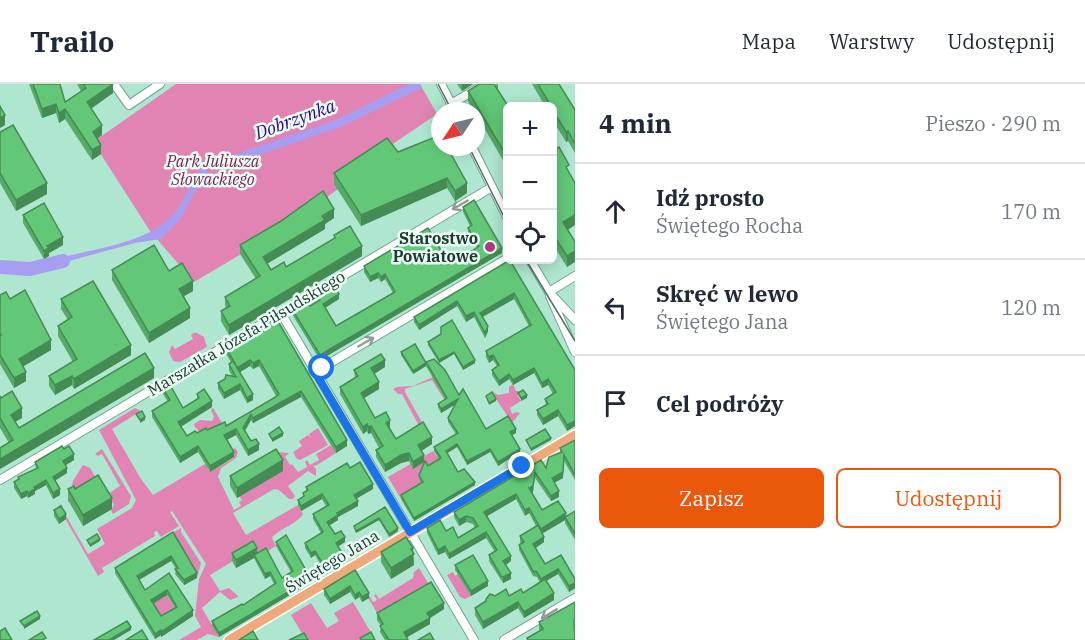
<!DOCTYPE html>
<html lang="pl">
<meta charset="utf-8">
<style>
:root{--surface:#fff;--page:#f2f2f3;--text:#1f2937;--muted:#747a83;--line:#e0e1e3;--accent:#ea580c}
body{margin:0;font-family:"IBM Plex Serif",serif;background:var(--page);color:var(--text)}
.controls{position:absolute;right:18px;top:18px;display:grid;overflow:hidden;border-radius:9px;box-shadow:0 3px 15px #0003}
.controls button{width:54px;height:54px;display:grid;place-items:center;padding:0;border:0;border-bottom:2px solid var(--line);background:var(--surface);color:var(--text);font:30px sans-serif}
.compass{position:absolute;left:431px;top:18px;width:54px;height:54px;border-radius:50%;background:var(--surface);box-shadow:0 3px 15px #0003;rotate:235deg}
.stop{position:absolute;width:18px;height:18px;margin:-14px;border:4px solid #1a73e8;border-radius:50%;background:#fff}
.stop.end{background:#1a73e8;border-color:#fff;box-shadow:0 2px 6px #0008}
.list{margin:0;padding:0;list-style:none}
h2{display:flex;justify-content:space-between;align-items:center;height:78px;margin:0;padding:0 24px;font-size:26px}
h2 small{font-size:20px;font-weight:400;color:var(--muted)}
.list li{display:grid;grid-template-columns:39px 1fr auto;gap:18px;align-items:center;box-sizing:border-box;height:96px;padding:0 24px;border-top:2px solid var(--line)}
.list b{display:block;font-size:22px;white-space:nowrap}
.list p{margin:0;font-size:20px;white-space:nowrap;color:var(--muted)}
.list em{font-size:20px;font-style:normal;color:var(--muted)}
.actions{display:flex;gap:12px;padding:18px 24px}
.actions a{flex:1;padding:14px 0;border:2px solid var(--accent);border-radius:9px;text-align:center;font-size:21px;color:var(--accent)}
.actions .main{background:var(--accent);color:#fff}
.icon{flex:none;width:33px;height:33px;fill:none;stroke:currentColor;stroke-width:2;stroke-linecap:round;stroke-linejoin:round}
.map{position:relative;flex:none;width:575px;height:556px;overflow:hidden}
header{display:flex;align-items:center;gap:36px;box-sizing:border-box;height:84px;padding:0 30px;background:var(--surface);border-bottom:2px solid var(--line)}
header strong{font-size:28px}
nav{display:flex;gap:33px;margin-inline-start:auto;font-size:21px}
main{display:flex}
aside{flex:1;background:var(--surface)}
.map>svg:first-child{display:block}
.green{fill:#e184b3}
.water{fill:#a89ef1}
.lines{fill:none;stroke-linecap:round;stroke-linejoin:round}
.river{stroke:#a89ef1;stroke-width:14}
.minor-casing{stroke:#6fa490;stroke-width:10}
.major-casing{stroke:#fff;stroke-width:12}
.minor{stroke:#fff;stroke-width:8}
.major{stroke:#f0a97a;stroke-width:9}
.tram{stroke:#507165;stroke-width:1.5}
.wall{fill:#54ac67;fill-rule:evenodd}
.shaded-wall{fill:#458c54}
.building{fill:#62c878;stroke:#458c54;stroke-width:1.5;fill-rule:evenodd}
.oneway{stroke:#909c98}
.route{stroke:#1a73e8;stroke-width:8}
.poi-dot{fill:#b63681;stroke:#e9fff6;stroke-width:2}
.labels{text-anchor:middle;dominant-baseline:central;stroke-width:5;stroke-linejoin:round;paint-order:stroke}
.park-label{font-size:16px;font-style:italic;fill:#7c1b55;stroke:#e9fff6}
.poi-label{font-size:16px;font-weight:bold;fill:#223830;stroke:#e9fff6;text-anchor:end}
.street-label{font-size:16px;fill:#223830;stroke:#e9fff6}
.water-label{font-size:18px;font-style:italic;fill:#380686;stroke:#e9fff6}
</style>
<header>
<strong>Trailo</strong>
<nav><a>Mapa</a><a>Warstwy</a><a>Udostępnij</a></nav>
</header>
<main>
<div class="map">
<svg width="575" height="556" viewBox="0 0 575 556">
<rect width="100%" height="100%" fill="#afe6d0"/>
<!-- green -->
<g class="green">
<path d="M176,0h244l17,30 -102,69 3,6 -53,39 -91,54 -44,-51 -57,-89z"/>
<path d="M193,249h4l7,4 3,10 -27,15 -7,-1 -4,-9 3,-7 3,4 18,-10 -2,-4z"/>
<path d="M433,293l12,21 -1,1 -12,-19 -27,9v3l19,34 -7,4 -1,-4 2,-2 -16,-30h-4l-5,-5 4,-2 16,-1z"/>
<path d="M513,300l3,7h4l-2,5 3,5 -11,7 2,6 4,-2 4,1 -8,10 -21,-32 7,4 11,-2v-6z"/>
<path d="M135,324l6,3 -29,18 29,50 12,16 52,-31 5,8 24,-14 -4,-7 5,-3 3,4 -2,6 -15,10 -3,9 16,33 7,-4 -2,-4 3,-2 -3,-4 36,-44 14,1 -4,4 5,8 2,-1 6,8 9,-5 -2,-5 2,-2 3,5 9,-5 -3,-6 15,-9 5,8 -19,12 -4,1 3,3v7l-8,-5 -20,15 7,10 -2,3h-4l-10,-9 -5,-1 -41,24 13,22 52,-30 5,9c-7,11 -25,15 -31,24l4,8 -18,11 -5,-8 -43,26 10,16 9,-3 8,7 1,2 -8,3 -10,-8 -18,16 17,29 -11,-3 -11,6h-18l22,-13 -6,-11 4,-37 7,-15 -34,-53 -2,1 9,14 -18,11 -4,-6 -3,1 1,4 -53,32 2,4 -6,4 -40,-70 4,-2 -1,3 27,47 17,-10 -8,-15 35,-21 4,-8 -37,-70z"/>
<path d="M213,324l12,20 -25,4 -5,-5 -1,-3 6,-4 12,1 2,-4 -3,-7z"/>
<path d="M318,344l10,17 -28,15 -3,-1 -4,-7 9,-6 -3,-5 9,-6 3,3 -2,-4z"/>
<path d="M102,365l29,47 -2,8 -16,10 -2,-4 3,-5 -6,-11 12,-8 -18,-32 -4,2 -3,-2z"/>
<path d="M433,367l9,12 -19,22 -22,14 -13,-22z"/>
<path d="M83,381l7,3 10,17 -31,18 1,2 -2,-4 5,-20z"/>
<path d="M181,444v4l20,31 -4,15 -35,-39z"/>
<path d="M419,484l12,20 -51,30 -25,-42 2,-1 16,27 4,-2 -3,-5 2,-1 3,5 34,-21 1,-6z"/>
<path d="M453,488l2,4 3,-2 13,22 -6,3 -5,-2 -13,-22z"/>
<path d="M167,511l10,17 -16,10 -10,-17z"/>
<path d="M353,518l20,34 -5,4h-62l-15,-25 20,-12 16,25 12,-7 -5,-8z"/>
</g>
<!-- water -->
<g class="water">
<path d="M409,0h11l2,4 -84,40 -126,43 -5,-7 129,-44z"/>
<path d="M203,82l6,8 -12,14 -16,30 -20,21 -26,4 -88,24 -3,-5c38,-12 99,-16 127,-45 14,-14 18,-36 32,-51z"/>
</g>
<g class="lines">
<!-- river -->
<path class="river" d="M0,183l30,2 33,-8"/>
<defs>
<g id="minor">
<path d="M114,0l15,21 31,-21"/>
<path d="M441,0l14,27"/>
<path d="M451,20l34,-20"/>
<path d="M472,63l36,72"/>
<path d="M530,176l19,32 26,28"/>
<path d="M549,208l26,-16"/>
<path d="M550,212l25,56"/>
<path d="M281,229l193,327"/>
<path d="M315,288l193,-114"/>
<path d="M0,396l492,-293"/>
<path d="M504,556l71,-42"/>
</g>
<path id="major" d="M229,556l346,-205"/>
</defs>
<!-- minor casing -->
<use href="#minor" class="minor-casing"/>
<!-- major casing -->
<use href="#major" class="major-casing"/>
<!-- minor -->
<use href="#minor" class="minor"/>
<!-- major -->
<use href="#major" class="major"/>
<!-- tram -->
<g class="tram">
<path d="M438,0l14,27"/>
<path d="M469,63l39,78"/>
<path d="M526,176l49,81"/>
</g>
</g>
<!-- wall -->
<g class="wall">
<path d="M29,0h31l5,18 16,-11 -4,-7h36v9l-22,16 11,26 -5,4 4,15 -9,6 -27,-41 -6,4 -3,-10 -14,5z"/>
<path d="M457,0h16l-11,7z"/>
<path d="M498,0v7l10,15 -1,61 -31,-53v-3h-2l-6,-10v-10z"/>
<path d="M532,0h27l16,26v43l-7,-12 -2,1 -14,-23v-13h-7z"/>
<path d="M0,48l47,62 -31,17 -16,-28z"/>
<path d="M440,51l27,58 -12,8 -8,-13 -86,38 -27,-42v-11l64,-21z"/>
<path d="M552,63l23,36v42l-7,5 -1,37 -15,-24z"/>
<path d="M463,123l39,46 -182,107 -28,-46v-5l18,-3 8,-4 -1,-7 22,4 -14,9 11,18 57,-33 -8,-14 -4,3 -3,-4 -8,4 -6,-10v-6l85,-2 28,-16 -9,-15v-5l2,-2 -7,-14z"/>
<path d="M23,131l40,30 -14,8v3l-5,3 -21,-36z"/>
<path d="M334,134l-9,6v5l-58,35 4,6 15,-3 48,-28v-4l28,21 -133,79 -8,-14v-10l5,-3 -1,-2v-9l31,-18 -16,-25v-9z"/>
<path d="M508,177l67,109v56l-8,5 -9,-15 -15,9 -6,-10v-5l9,-5 -1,-6 8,-5 -5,-9 -6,3 -8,-15 -21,12 -4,-6 -10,7 -7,-11v-5l5,-4 -4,-6 -4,3 -3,-6v-6l43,-25 -15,-27 -31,18 5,14 -3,7 -11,-21 -8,5 -9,-16 -38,24 -5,-8v-5z"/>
<path d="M112,186l57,1 24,20 -9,5 6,22 -41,25 -37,-63z"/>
<path d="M0,211l10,4 41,51 -28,16 3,15 -12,7 -14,-24z"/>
<path d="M61,215l70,56 -57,34 -2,-4 -17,10 -6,-9v-10l24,-14 -15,-26v-10l10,-6 -7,-11z"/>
<path d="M276,234l71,128 -11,7 -35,-56 -48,26 -2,-3 -6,11 6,10 8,9 -11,6 -12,-21 -9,5 7,17 -24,15 -12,-20 -18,11 -28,-46v-6l16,-9 -6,-10v-5l21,21 14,-9v-5l15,13 -31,20 6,9 39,-10 50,-30 -17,-30 -6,3 -3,-3 -10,6 13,28 -6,3 -7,-13 -16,9 -6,-10v-6l14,-7 -3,-6v-6l2,-2 -5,-8v-6z"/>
<path d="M441,250l34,29 -12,7 -9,-16 -15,9 -11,-18v-3z"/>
<path d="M401,268l25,11 33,32 27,34 30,4 -4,2 8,17 -22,14 -8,-14 -23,13 -10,-18 -10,6 11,19 17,13 -61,36 -13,-22v-4l20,-12 -2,-5v-3l9,-9 11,-7 -5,-8v-4l22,-13 -8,-12v-4l7,-14 -14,9 -3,-6v-3l7,-5 -19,-33 -13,8 -12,-19z"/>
<path d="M385,283l-11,7 5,15 -15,9 11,20 15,10 6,11 36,5 -11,7 3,11 -11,7 -4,-8 -8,2 -16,9 -9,-15v-7l3,-2 -8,-15 -3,1 -1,-3 -4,3 -23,-40v-7l15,-9 -1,-8z"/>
<path d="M154,294l-154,91v-21l9,-5 -9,-15v-32l22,22 -7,4 4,6z"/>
<path d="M575,356v40l-11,-19 -1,17 -9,5 5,14 -8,4 -16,-23 -2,14 -1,1 10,17 24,7 9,-6v29l-10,-17v-3l-23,14 2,8 -8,6 9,16 16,-9 14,24v9l-6,4 -11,-18 -12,7 8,19 -30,18 -6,-10 -35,21 -8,-14v-7l11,-7v-2l9,-3h14l14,-3 17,-10 -3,-6 -4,-1 -14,-26v-5l2,-1 -1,-2v-6l16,-10 -7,-13 -4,3 -9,-17 -29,17 24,45 -5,4 5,14 -8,4 -14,-22v-6l6,-3 -9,-14 -37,21 -4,-7 -7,3 -11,-22v-5l19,3 12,7 17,-10 -2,-4 -7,-2 -7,4 -5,-9v-5l92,-44 14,-15v-5z"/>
<path d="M74,376l-9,5 2,8 -12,7 5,15 -7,4 -7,-14 -11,6v3l-7,4 -1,-2 -6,3 -7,-11v-6l4,-2v-3l18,-8 -1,-7z"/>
<path d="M350,384l23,21 -16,9 1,8 -20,11v3l-9,5 6,9 10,8 -7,4 7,16 -19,12 -11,-19 -4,3 -6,-10v-5l16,-10 -8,-14v-5l13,-8 -4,-7 -21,12 -3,-6v-5l5,-3v-4l3,-2v-4z"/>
<path d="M283,387l-46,27 -7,-12v-10z"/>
<path d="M68,405h7l37,20 -29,17 -15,-26z"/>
<path d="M385,423l13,24 -9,6 -10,-17 -23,13 -2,-5v-2z"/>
<path d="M54,426l12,9 -7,5 -5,-8z"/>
<path d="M173,448l24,46 -13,7 -9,-11 1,-5 -5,-8 -32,19 6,10 24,-17 24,43 -32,21v-2l-6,4 -40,-66v-5zM167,511l8,13 -14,8 -8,-12z"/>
<path d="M276,458l31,34 -4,3 2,7 -86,51 -7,-11v-5l31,-16 31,-21 -4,-8 -5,3 -11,-21 -18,10 -4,-7v-8h25l25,25 9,-6 -15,-26z"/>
<path d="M381,468h32l1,13 -23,14 -10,-17z"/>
<path d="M455,481l33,21 -17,10 -16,-26z"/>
<path d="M355,486l14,28 -7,4 -3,-5 -4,3 -5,-8 -20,12 -6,-9v-6z"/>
<path d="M444,525l-14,9v6l-23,13 1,3h-23l-5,-8 1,-6 -4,-6v-7z"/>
<path d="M539,538l36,18h-48v-2l13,-7 -1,-2z"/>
</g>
<!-- shaded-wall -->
<g class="shaded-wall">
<path d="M113,0v9l-26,18v-9z"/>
<path d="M462,0h11l-11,7z"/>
<path d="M56,20v9l-14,5v-9z"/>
<path d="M65,25v10l-6,4v-10z"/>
<path d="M5,31v10l-5,3v-10z"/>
<path d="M102,41v10l-9,6v-9z"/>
<path d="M568,47v10l-2,1v-10z"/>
<path d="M101,61v9l-9,6v-10z"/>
<path d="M447,94v10l-86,38v-11z"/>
<path d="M47,99v11l-31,17v-11z"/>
<path d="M467,99v10l-12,8v-10z"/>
<path d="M334,125v9l-9,6v5l-62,37v-9z"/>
<path d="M575,131v10l-12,7v-10z"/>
<path d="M63,153v8l-14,8v3l-5,3v-8l3,-5z"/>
<path d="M362,162v10l-133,79v-10z"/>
<path d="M502,164v5l-182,107v-5z"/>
<path d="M575,167v11l-8,5v-11z"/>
<path d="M378,189v5l-8,4v-5z"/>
<path d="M385,190v5l-4,3v-5z"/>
<path d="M193,197v10l-14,8v-10z"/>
<path d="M514,209v6l-34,19v-5z"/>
<path d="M339,210v5l-16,10v-5z"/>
<path d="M457,217v5l-38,24v-5z"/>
<path d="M190,224v10l-41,25v-10z"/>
<path d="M474,228v5l-8,5v-6z"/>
<path d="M488,242v5l-3,7v-5z"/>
<path d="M51,256v10l-32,19v-10z"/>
<path d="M131,261v10l-57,34v-10z"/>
<path d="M454,268v2l-15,9v-3z"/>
<path d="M493,271v5l-4,3v-6z"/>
<path d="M250,276v6l-13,8v-6z"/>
<path d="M259,276v6l-6,3v-6z"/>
<path d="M385,276v7l-14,9v-8z"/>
<path d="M475,276v3l-12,7v-3z"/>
<path d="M426,279v3l-13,8v-3z"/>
<path d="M154,284v10l-154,91v-10z"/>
<path d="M534,284v5l-21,12v-5z"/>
<path d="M26,288v9l-12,7v-10z"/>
<path d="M509,290v5l-10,7v-5z"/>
<path d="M72,292v9l-17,10v-10z"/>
<path d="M548,295v6l-6,3v-5z"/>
<path d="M379,298v7l-18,11v-7z"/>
<path d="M240,300v6l-16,9v-6z"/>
<path d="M301,307v6l-48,26v-5z"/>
<path d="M253,310v6l-6,3v-5z"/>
<path d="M527,311v3l-6,3v-3z"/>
<path d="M458,315v4l-17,10v-4z"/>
<path d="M496,315v2l-7,4v-2z"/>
<path d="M212,317v6l-34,21v-6z"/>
<path d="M22,324v10l-11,6v-9z"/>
<path d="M558,326v6l-15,9v-6z"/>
<path d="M251,330v6l-8,14v-6z"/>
<path d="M145,333v3l-5,3v-3z"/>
<path d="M390,336v8l-4,2v-7z"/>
<path d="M575,337v5l-8,5v-6z"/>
<path d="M367,340v7l-4,3v-7z"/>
<path d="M371,342v7l-3,1v-7z"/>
<path d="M236,345v6l-12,6v-6z"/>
<path d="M516,345v4l-6,3v-4z"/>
<path d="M283,349v3l-11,6v-3z"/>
<path d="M432,353v7l-14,9v-8z"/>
<path d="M551,354v2l-20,11v-2z"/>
<path d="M347,356v6l-11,7v-6z"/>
<path d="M259,360v6l-11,6v-6z"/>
<path d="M457,360v3l-11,7v-3z"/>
<path d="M198,362v6l-18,11v-6z"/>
<path d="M490,365v3l-23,13v-4z"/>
<path d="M520,365v3l-22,14v-4z"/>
<path d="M234,368v5l-24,15v-6z"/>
<path d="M409,369v8l-8,2 -16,9v-7l16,-10z"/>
<path d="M74,370v6l-11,7v-6z"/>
<path d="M424,371v7l-11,7v-7z"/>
<path d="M564,371l-1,23 -11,6v-6z"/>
<path d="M283,376v11l-46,27v-10z"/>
<path d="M67,384v5l-14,9v-5z"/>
<path d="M535,388l-2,20 -4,2v-6z"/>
<path d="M46,396v5l-11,6v3l-7,4v-5l6,-6z"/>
<path d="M475,398v3l-61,36v-3z"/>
<path d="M373,400v5l-19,11v-5z"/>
<path d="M60,405v6l-7,4v-6z"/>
<path d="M27,407v5l-6,3v-5z"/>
<path d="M559,407v6l-8,4v-5z"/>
<path d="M322,410v5l-21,12v-5z"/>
<path d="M516,410v5l-32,19v-6z"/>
<path d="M112,414v11l-29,17v-11z"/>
<path d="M358,417v5l-20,11v3l-11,7v-5l10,-9z"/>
<path d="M529,424v5l-4,3v-6z"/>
<path d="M566,429v6l-1,-2v3l-24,14v-5z"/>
<path d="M66,430v5l-7,5v-5z"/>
<path d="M466,432v6l-7,4v-6z"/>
<path d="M379,434v2l-23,13v-2z"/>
<path d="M398,444v3l-9,6v-3z"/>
<path d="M486,448v6l-37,21v-5z"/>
<path d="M345,453v5l-9,6v-5z"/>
<path d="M544,453v5l-11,7v-5z"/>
<path d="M100,455v2l-10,6v-2z"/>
<path d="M445,462v6l-7,3v-5z"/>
<path d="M257,464v8l-3,-1v3l-18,10v-8z"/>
<path d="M413,464l1,17 -23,14v-11z"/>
<path d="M315,467v4l-4,3v-5z"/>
<path d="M171,472v5l-34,20v-5z"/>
<path d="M511,472v5l-8,5v-5z"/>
<path d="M345,474v4l-19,12v-5z"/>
<path d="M558,485v5l-17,10v-5z"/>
<path d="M270,488v4l-5,3v-5z"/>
<path d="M307,488v4l-6,4v-5z"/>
<path d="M197,489v5l-13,7v-5z"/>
<path d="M511,489v6l-8,4v-6z"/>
<path d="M488,497v5l-17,10v-5z"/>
<path d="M305,498v4l-86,51v-4z"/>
<path d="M575,499v5l-6,4v-6z"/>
<path d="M350,502v6l-20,12v-5z"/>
<path d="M167,506v5l-16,10v-5z"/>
<path d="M359,508v5l-4,3v-5z"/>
<path d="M369,509v5l-7,4v-5z"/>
<path d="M554,509v7l-30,18v-6z"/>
<path d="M518,518v6l-35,21v-7z"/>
<path d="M444,519v6l-14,9v6l-26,15v-7l23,-19z"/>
<path d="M193,526v6l-32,21v-5z"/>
<path d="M40,532v3l-16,10v-3z"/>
<path d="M131,543v3l-17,10h-5z"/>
<path d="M161,546v5l-6,4v-5z"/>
</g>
<!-- building -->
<g class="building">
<path d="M33,0h27l5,18 21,-14 -3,-4h30l-26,18 15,23 -9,7 8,13 -9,5 -27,-41 -6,4 -3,-9 -14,5z"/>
<path d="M479,0h15l14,22 -1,51 -39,-66z"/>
<path d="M538,0h21l16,26v34l-7,-13 -2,1 -14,-23v-3h-1z"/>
<path d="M0,22l5,9 -5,3z"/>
<path d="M13,41l34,58 -31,17 -16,-27v-41z"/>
<path d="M440,51v12h7l20,36 -12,8 -8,-13 -86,37 -27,-42 53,-35 11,14z"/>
<path d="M552,63l2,3 5,-3 10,18 -3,2 9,16v32l-12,7 12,20v9l-8,5 -15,-23z"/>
<path d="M323,107l11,18 -12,7 3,4 -62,37 8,13 13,-8 2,5 49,-29 -1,-3 16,-9 12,20 -133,79 -8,-14 9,-5 -5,-9 35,-21 -20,-31 41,-24z"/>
<path d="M474,116l28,48 -182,107 -28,-46 14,-8 4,5 10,-6 -3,-5 17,-10 5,9 -16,10 13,22 59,-34 -10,-18 -4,3 -3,-4 -8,4 -6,-11 64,-38 21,36 23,-13 7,-5 -11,-18 4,-3 -9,-18z"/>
<path d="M44,119l19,34 -16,9 2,2 -5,3 -21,-36z"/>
<path d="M154,161l15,26 13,-8 11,18 -14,8 11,19 -41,25 -37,-63z"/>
<path d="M508,177l3,1 64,108v51l-8,4 -9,-15 -15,9 -6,-9 11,-6 -3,-5 11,-7 -8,-13 -6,4 -8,-15 -21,12 -4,-6 -10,7 -7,-11 7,-5 -6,-10 -4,2 -3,-6 45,-26 -17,-32 -34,20 8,13 -3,7 -11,-21 -8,4 -9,-15 -38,24 -5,-8z"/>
<path d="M93,197l38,64 -57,34 -2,-3 -17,9 -6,-9 28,-17 -19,-33 14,-9 -11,-18z"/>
<path d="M25,206l26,50 -32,19 7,13 -12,6 -14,-23v-20h1l-1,-2v-38l6,-3 4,7z"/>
<path d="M276,234l71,122 -11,7 -35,-56 -48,27 -2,-4 -8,14 8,13 5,-2 3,5 -11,6 -12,-21 -12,6 10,17 -24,14 -12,-20 -18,11 -28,-46 18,-11 -8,-13 7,-4 14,25 16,-10 -2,-4 7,-5 8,12 -34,21 9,14 8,-5 2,2 9,-5 1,2 18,-8 1,4 48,-28 5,-4 -20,-34 -6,3 -3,-3 -13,8 16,26 -6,4 -7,-14 -16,9 -6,-10 7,-4 1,-4 10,2 -7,-13 4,-3 4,6 -11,-19z"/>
<path d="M452,236l23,40 -12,7 -9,-15 -15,8 -11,-18 13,-8v-7z"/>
<path d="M415,260l11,19 -13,8 -12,-19z"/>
<path d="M145,269l9,15 -154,91v-11l13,-8 -13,-22v-22l1,2 11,-7 10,17 -11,7 8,13z"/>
<path d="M381,270l4,6 -14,8 8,14 -18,11 14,25 11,-6 4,8 -4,3 10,16 27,-17 9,15 -14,8 6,10 -11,7 -4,-9 -8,2 -16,10 -9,-15 7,-4 -12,-20 -3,1 -1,-3 -4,3 -23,-40 18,-11 -4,-6z"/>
<path d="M434,275l11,11 14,25 4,-6 23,40 22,-13 8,13 -6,3 10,17 -22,13 -8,-13 -23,12 -10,-17 -11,7 12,21 6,-3 11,13 -61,36 -13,-23 22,-13 -4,-7 6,-14 3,5 13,-8 -7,-11 24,-14 -10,-15 10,-19 -17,10 -3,-5 9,-6 -21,-36z"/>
<path d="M523,306l4,5 -6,3 -3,-5z"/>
<path d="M492,308l4,7 -7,4 -3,-7z"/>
<path d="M142,327l3,6 -5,3 -4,-6z"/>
<path d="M279,343l4,6 -11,6 -3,-5z"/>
<path d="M545,345l6,9 -20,11 -5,-9z"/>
<path d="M575,356v35l-11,-20 -1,17 -11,6 7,13 -8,5 -16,-24 -2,14 -4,2 13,22 16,-9 8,12 -25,16 -12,-21 -4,2 -9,-16 -32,18 27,44 -8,5 8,12 -8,4 -2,-1 -12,-21 8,-5 -11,-18 -37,22 -4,-8 -7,4 -11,-22 13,-8 6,11 7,-4 5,11 20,-12 -5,-8 -7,-2 -7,4 -5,-8 87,-52 5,8 3,-11 13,-5 -2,-4z"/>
<path d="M62,362l2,3 5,-3 5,8 -11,7 4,7 -14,9 7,12 -7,4 -7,-13 -12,7 1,2 -7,4 -1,-2 -6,3 -7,-12 5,-3 -1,-2 20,-9 -3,-6z"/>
<path d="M276,365l7,11 -46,28 -7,-12z"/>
<path d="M360,378l13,22 -19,11 4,6 -21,12 1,2 -11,7 8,12 6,-3 4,6 -9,6 9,15 -19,11 -11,-18 -4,2 -6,-10 18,-11 -10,-18 16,-9 -7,-11 -21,12 -3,-6 6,-4 -1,-3 5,-3 -2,-3 41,-24 3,5z"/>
<path d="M98,391l14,23 -29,17 -15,-26 6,-3 1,3z"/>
<path d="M61,422l5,8 -7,5 -5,-9z"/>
<path d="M385,423l13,21 -9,6 -10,-16 -23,13 -2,-5z"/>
<path d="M575,427v23l-10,-17z"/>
<path d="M538,441l6,12 -11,7 12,20 16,-9 14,24v4l-6,3 -11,-17 -17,10 -4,-7 -4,-1 -14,-26 5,-3 -4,-6z"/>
<path d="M173,448l24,41 -13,7 -9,-11 3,-1 -7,-12 -34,20 8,14 24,-17 24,37 -32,22v-2l-6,4 -40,-66zM167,506l10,17 -16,9 -10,-16z"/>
<path d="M97,450l3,5 -10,6 -3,-5z"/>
<path d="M286,451l21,37 -6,3 4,7 -86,51 -7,-12 30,-17 1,1 33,-22 -6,-11 -5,2 -11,-19 12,-7 16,30 11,-7 -17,-29z"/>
<path d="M406,453l7,11 -2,1 3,5 -23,14 -10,-16z"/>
<path d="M253,457l4,7 -21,12 -4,-7z"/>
<path d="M473,471l15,26 -17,10 -16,-26z"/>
<path d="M355,486l14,23 -7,4 -3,-5 -4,3 -5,-9 -20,13 -6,-10z"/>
<path d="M545,495l9,14 -30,19 -6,-10 -35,20 -8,-14 11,-7v-2l4,-5 5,2 11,-7 3,7 12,-7 2,4z"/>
<path d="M431,498l13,21 -17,10 3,5 -26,14 4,8h-19l-9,-14 3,-2 -6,-11z"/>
<path d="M575,518v18h-1l1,20h-47l-1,-2 16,-9 -4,-7z"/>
<path d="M37,527l3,5 -16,10 -4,-5z"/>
<path d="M127,537l4,6 -22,13h-15z"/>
<path d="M5,544l7,12h-12v-9z"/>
<path d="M142,546l6,10h-22z"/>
<path d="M253,547l5,9h-19z"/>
<path d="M42,548l4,6 -4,2h-13z"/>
<path d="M371,548l4,8h-14l-1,-2z"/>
<path d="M304,549l4,7h-19z"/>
<path d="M430,549l4,7h-16z"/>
</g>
<!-- one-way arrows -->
<defs><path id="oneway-shaft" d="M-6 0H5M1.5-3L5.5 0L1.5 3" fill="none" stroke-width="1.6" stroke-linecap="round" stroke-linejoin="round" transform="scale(1.5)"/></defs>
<g class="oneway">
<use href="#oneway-shaft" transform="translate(460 121) rotate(150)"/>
<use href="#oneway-shaft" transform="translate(366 258) rotate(-30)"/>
<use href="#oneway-shaft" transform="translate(549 530) rotate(149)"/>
</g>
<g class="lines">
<!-- route -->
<path class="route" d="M322,284l-7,4 95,160 112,-66"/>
</g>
<!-- markers -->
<circle class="poi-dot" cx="490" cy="163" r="6"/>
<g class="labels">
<!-- park labels -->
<g class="park-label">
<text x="213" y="77">Park Juliusza<tspan x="213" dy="18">Słowackiego</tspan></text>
</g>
<!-- poi labels -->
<g class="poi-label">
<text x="478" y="154">Starostwo<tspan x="478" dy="18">Powiatowe</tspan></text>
</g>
<!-- street labels -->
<g class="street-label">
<text transform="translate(246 249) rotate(-31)">Marszałka Józefa Piłsudskiego</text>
<text transform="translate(332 477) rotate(-31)">Świętego Jana</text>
</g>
<!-- water labels -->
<g class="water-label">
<text transform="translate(295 35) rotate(-20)">Dobrzynka</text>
</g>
</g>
</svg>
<div class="controls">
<button>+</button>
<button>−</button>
<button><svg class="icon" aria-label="locate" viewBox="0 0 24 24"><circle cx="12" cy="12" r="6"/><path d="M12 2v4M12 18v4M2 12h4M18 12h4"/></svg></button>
</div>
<svg class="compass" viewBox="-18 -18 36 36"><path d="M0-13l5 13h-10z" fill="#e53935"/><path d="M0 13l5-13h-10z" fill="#747a83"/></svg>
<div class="stop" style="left:322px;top:284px"></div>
<div class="stop end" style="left:522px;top:382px"></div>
</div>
<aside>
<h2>4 min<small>Pieszo · 290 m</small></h2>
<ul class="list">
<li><svg class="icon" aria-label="ahead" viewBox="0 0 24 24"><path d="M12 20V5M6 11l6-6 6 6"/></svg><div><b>Idź prosto</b><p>Świętego Rocha</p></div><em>170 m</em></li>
<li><svg class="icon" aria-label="left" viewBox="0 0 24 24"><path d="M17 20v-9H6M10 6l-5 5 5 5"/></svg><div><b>Skręć w lewo</b><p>Świętego Jana</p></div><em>120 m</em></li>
<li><svg class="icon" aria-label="arrive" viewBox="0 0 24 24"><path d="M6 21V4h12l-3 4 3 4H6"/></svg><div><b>Cel podróży</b></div></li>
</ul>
<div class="actions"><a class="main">Zapisz</a><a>Udostępnij</a></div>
</aside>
</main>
